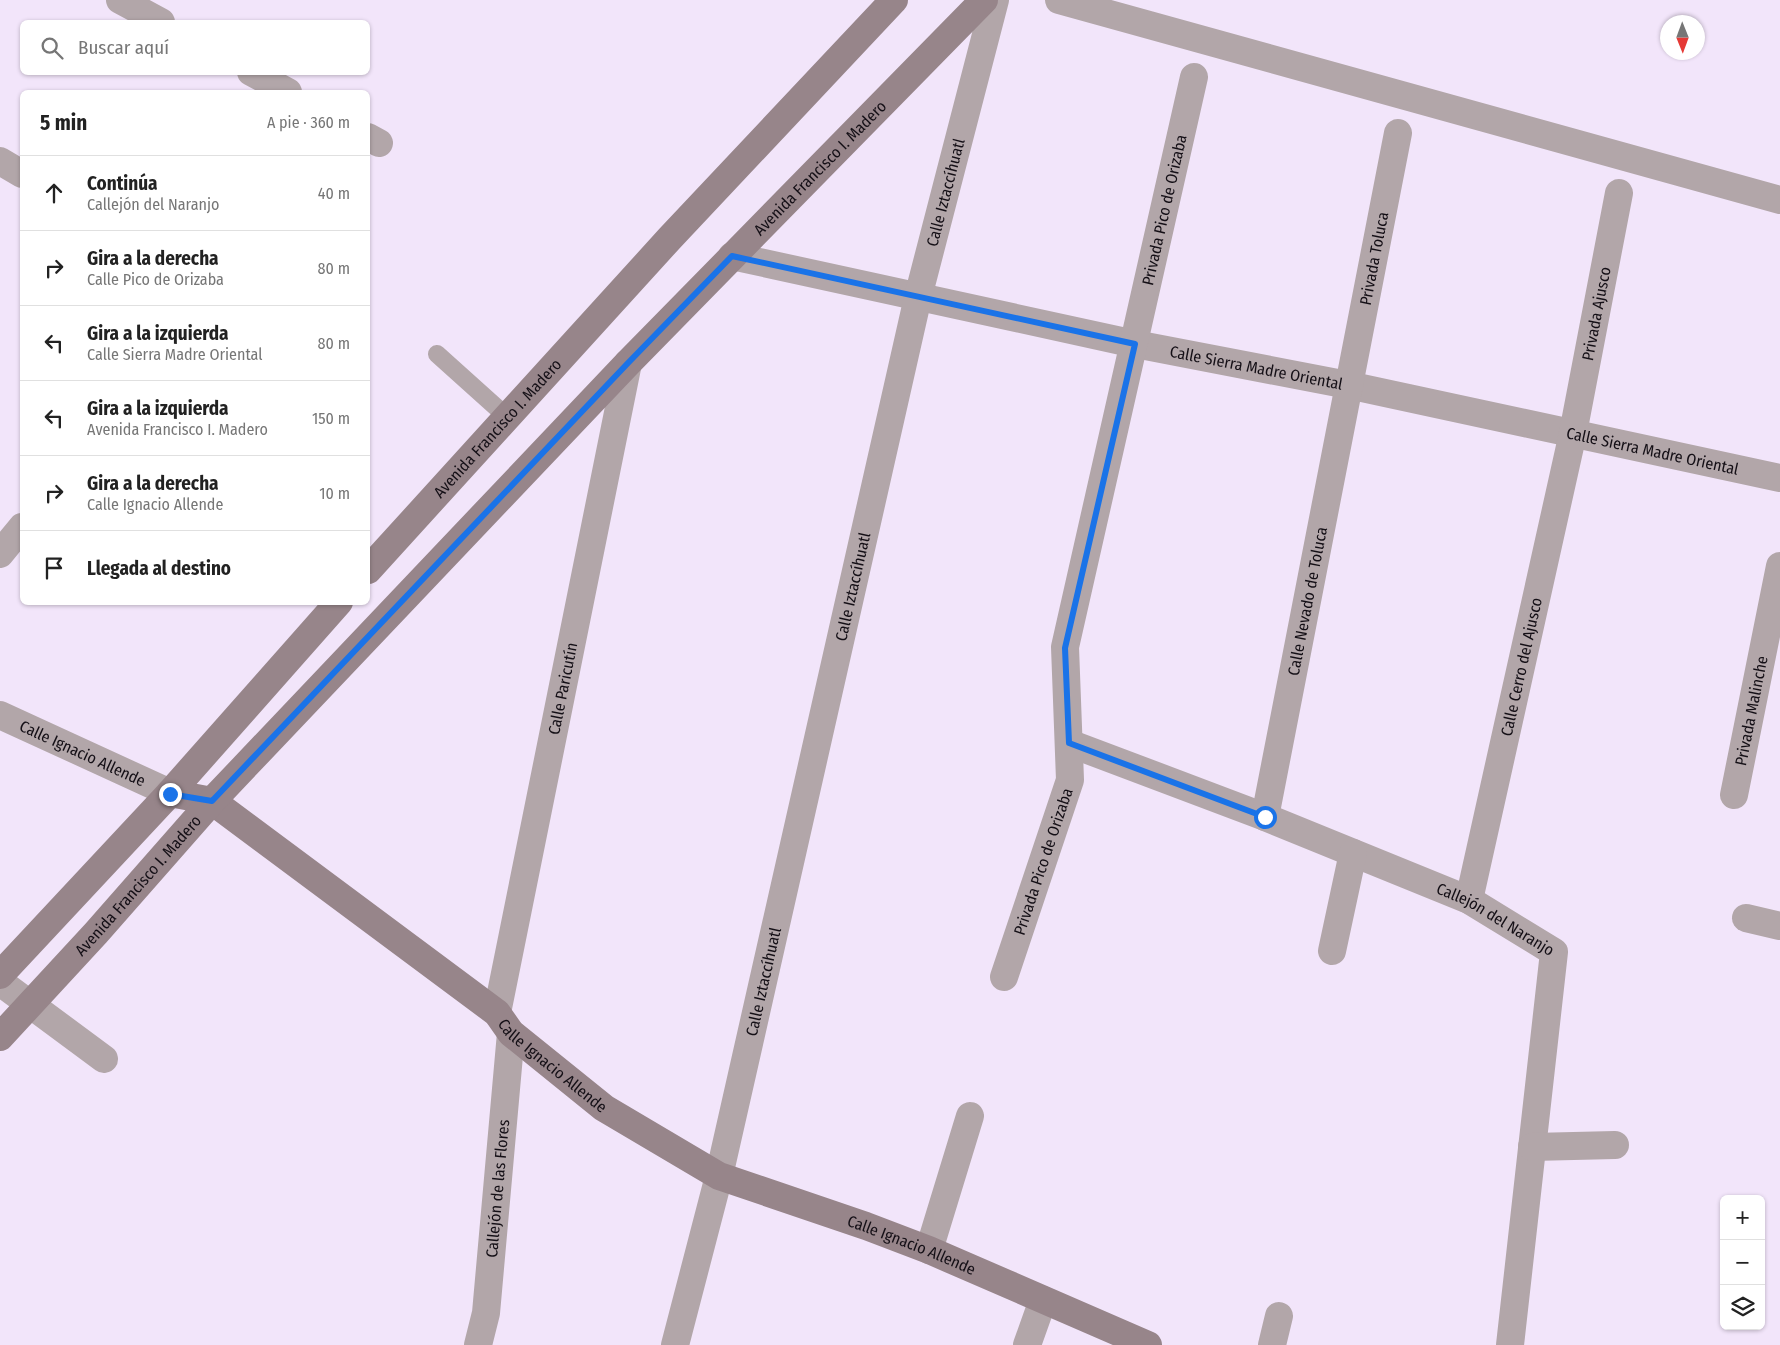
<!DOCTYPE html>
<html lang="es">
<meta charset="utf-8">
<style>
:root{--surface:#fff;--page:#f6f6f6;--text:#222;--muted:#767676;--line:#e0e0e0}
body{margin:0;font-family:"Fira Sans Condensed",sans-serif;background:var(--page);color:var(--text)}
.controls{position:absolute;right:15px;bottom:15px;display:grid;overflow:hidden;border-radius:8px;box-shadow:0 1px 4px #0004}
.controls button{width:45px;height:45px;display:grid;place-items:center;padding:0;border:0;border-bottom:1px solid var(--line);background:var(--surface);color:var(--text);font:25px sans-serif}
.compass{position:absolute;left:1660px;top:15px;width:45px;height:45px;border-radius:50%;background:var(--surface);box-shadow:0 1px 4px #0004;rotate:179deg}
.stop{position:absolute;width:15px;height:15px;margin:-11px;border:4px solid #1a73e8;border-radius:50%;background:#fff}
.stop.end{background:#1a73e8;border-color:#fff;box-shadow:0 1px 5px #0008}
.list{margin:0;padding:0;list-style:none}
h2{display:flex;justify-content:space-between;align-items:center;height:65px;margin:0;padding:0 20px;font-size:21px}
h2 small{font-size:16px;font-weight:400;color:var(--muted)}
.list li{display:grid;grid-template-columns:32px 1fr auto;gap:15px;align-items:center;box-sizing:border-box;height:75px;padding:0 20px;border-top:1px solid var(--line)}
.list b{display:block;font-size:19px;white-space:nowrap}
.list p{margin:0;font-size:16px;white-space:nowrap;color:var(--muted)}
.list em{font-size:16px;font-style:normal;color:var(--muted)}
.icon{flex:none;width:28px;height:28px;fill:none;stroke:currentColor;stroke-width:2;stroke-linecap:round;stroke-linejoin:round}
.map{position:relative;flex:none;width:1780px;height:1345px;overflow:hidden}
.search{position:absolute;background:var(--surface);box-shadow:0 1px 4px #0004;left:20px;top:20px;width:350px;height:55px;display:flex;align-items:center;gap:12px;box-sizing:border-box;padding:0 18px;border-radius:8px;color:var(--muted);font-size:19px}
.panel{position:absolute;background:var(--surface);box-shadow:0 1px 4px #0004;left:20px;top:90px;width:350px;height:515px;border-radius:8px}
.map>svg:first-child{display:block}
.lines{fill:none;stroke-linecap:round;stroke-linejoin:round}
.service{stroke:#b2a6a9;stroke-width:18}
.minor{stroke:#b2a6a9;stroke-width:28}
.tertiary{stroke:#b2a6a9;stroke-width:28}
.secondary{stroke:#97858a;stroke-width:28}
.route{stroke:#1a73e8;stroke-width:6}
.labels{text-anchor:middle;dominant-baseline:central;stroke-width:5;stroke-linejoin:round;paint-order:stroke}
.street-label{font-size:16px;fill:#140f16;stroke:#fbf5fe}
</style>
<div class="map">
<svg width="1780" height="1345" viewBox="0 0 1780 1345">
<rect width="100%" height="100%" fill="#f2e5fa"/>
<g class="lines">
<!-- service -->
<path class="service" d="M437,354l69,62"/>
<!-- minor -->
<g class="minor">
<path d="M120,0l41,22"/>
<path d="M1059,0l721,200"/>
<path d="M251,72l37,20"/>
<path d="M368,137l11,6"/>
<path d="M0,161l22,13"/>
<path id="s1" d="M732,256l403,88 213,41 432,93"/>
<path d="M0,554l22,-27"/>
<path id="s2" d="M0,715l170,78"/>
<path id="s3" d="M1069,743l196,74 204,83 85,52 -44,393"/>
<path id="s4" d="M1734,795l46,-229"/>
<path id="s5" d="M1265,817l133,-684"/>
<path id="s6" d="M1469,900l104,-467 46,-240"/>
<path d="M1746,918l34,8"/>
<path d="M1332,951l21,-98"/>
<path id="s7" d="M1004,977l66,-197 -5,-133 129,-570"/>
<path d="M0,982l104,77"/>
<path id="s8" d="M497,1013l131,-650"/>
<path d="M1532,1147l83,-2"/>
<path d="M929,1250l41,-134"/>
<path id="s9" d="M478,1345l8,-32 25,-280"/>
<path id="s10" d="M675,1345l44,-169 199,-879 77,-297"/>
<path d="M1272,1345l7,-29"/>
</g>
<!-- tertiary -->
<path class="tertiary" d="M1027,1345l16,-45"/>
<!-- secondary -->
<g class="secondary">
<path id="s11" d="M368,570l302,-332 224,-238"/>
<path id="s12" d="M170,793l42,8 285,212 14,20 93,75 115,68 147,50 63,24 219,95"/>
<path d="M0,975l170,-182 169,-191"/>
<path id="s13" d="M0,1037l96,-104 116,-132 416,-438 356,-363"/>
</g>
</g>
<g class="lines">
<!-- route -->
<path class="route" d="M170,794l42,7 416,-438 104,-107 403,88 -70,304 4,95 196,74"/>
</g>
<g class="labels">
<!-- street labels -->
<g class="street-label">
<text stroke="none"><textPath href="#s13" startOffset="1195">Avenida Francisco I. Madero</textPath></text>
<text stroke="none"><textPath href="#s10" startOffset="1184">Calle Iztaccíhuatl</textPath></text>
<text stroke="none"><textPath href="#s7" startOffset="789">Privada Pico de Orizaba</textPath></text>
<text stroke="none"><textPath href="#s5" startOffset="569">Privada Toluca</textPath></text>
<text stroke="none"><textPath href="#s6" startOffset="600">Privada Ajusco</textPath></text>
<text stroke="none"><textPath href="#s1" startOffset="536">Calle Sierra Madre Oriental</textPath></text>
<text stroke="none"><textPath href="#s11" startOffset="192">Avenida Francisco I. Madero</textPath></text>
<text stroke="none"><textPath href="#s1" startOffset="941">Calle Sierra Madre Oriental</textPath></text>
<text stroke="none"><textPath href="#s10" startOffset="779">Calle Iztaccíhuatl</textPath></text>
<text stroke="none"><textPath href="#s5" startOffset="220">Calle Nevado de Toluca</textPath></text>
<text stroke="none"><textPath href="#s6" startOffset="239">Calle Cerro del Ajusco</textPath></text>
<text stroke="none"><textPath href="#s8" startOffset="331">Calle Paricutín</textPath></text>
<text stroke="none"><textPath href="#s4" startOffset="86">Privada Malinche</textPath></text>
<text stroke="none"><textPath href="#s2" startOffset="91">Calle Ignacio Allende</textPath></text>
<text stroke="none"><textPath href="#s7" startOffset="122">Privada Pico de Orizaba</textPath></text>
<text stroke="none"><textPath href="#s13" startOffset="205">Avenida Francisco I. Madero</textPath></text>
<text stroke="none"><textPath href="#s3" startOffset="462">Callejón del Naranjo</textPath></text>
<text stroke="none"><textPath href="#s10" startOffset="374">Calle Iztaccíhuatl</textPath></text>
<text stroke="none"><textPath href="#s12" startOffset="475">Calle Ignacio Allende</textPath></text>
<text stroke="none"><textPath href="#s9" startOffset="158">Callejón de las Flores</textPath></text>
<text stroke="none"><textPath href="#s12" startOffset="880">Calle Ignacio Allende</textPath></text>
</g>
</g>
</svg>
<div class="controls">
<button>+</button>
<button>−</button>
<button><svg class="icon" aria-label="layers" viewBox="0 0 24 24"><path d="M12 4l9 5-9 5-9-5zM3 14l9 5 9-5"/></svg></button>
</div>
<svg class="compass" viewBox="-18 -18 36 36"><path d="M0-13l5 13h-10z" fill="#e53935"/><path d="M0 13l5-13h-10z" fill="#767676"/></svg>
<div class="stop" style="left:1265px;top:817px"></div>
<div class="stop end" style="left:170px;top:794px"></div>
<div class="search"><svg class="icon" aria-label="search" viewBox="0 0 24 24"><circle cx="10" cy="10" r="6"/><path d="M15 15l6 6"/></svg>Buscar aquí</div>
<section class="panel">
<h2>5 min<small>A pie · 360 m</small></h2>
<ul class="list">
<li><svg class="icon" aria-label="ahead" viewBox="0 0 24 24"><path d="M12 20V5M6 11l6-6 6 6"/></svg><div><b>Continúa</b><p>Callejón del Naranjo</p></div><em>40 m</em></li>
<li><svg class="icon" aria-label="right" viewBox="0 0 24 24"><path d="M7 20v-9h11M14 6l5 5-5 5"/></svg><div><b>Gira a la derecha</b><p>Calle Pico de Orizaba</p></div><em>80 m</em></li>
<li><svg class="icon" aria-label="left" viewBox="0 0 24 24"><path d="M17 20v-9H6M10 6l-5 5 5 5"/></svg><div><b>Gira a la izquierda</b><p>Calle Sierra Madre Oriental</p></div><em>80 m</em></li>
<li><svg class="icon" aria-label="left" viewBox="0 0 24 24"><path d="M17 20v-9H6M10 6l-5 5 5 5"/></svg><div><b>Gira a la izquierda</b><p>Avenida Francisco I. Madero</p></div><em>150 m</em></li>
<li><svg class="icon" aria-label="right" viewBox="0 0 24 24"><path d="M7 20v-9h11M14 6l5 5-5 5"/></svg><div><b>Gira a la derecha</b><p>Calle Ignacio Allende</p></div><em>10 m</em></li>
<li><svg class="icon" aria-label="arrive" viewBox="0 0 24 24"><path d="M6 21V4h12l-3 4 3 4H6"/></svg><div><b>Llegada al destino</b></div></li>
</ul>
</section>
</div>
